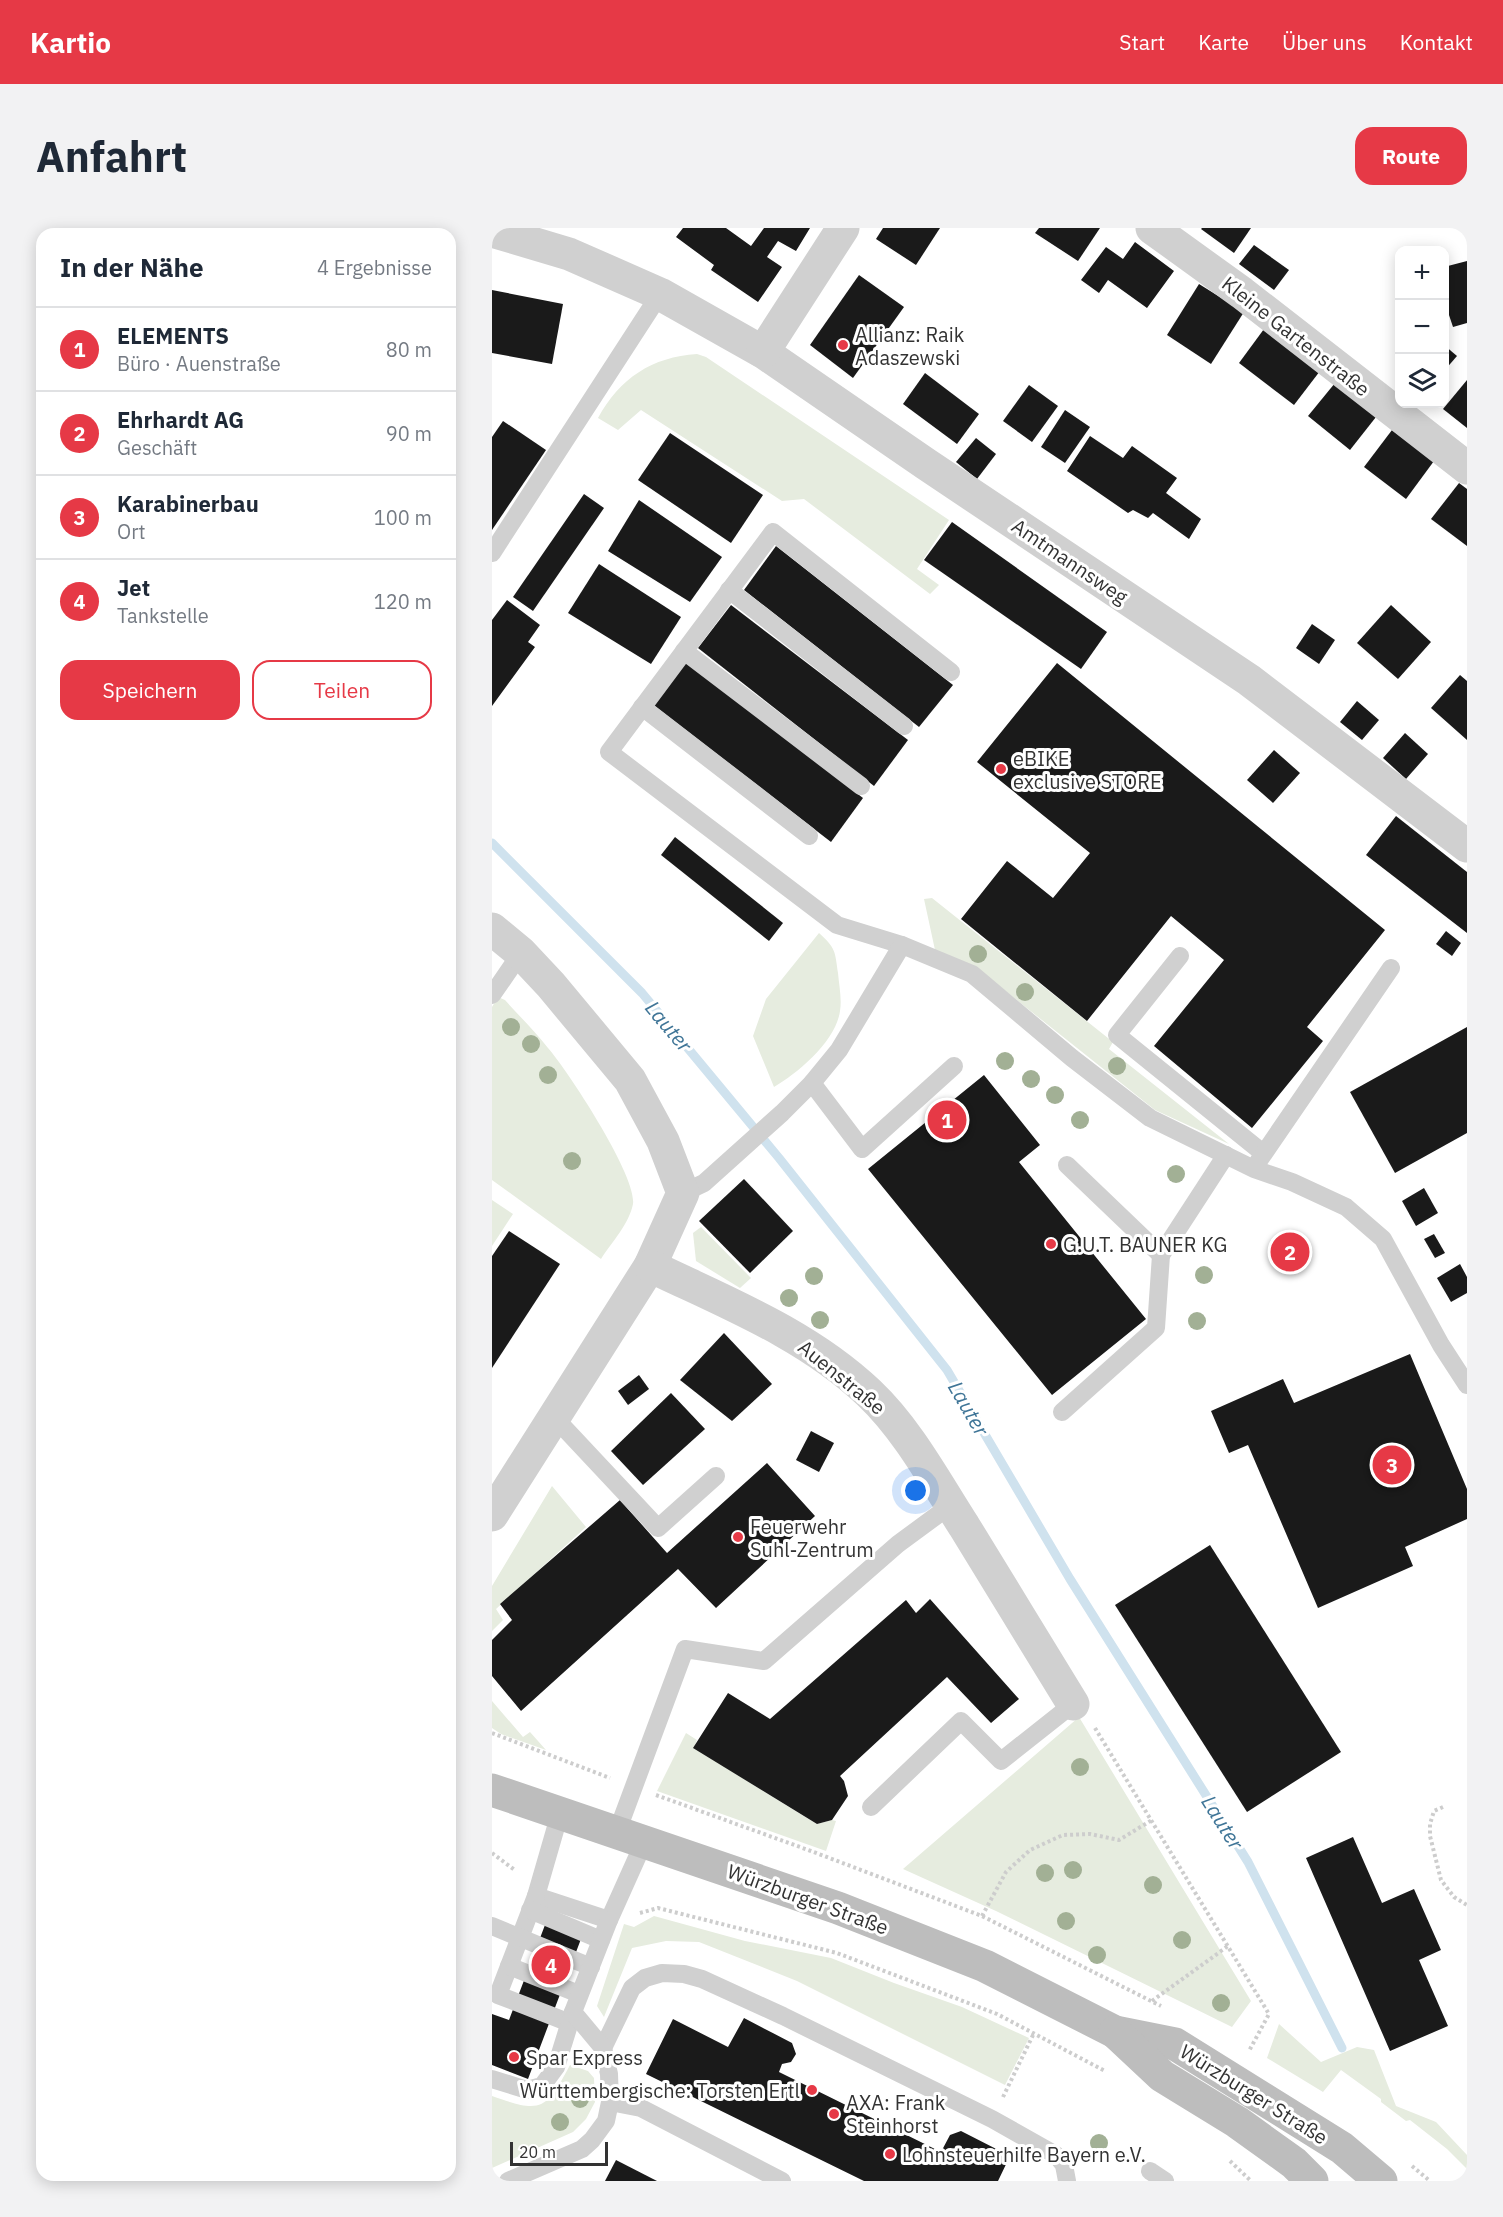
<!DOCTYPE html>
<html lang="de">
<meta charset="utf-8">
<style>
:root{--surface:#fff;--page:#f2f2f3;--text:#1f2937;--muted:#747a83;--line:#e0e1e3;--accent:#e63946}
body{margin:0;font-family:"IBM Plex Sans",sans-serif;background:var(--page);color:var(--text)}
.controls{position:absolute;right:18px;top:18px;display:grid;overflow:hidden;border-radius:12px;box-shadow:0 3px 15px #0003}
.controls button{width:54px;height:54px;display:grid;place-items:center;padding:0;border:0;border-bottom:2px solid var(--line);background:var(--surface);color:var(--text);font:30px sans-serif}
.scale{position:absolute;left:18px;bottom:15px;width:98px;box-sizing:border-box;padding-left:6px;border:3px solid #333;border-top:0;font-size:16px;line-height:21px;white-space:nowrap;color:#333;-webkit-text-stroke:4px #fff;paint-order:stroke}
.you{position:absolute;left:424px;top:1263px;width:21px;height:21px;margin:-15px;border:4px solid #fff;border-radius:50%;background:#1a73e8;box-shadow:0 0 0 9px #1a73e833}
.badge{display:grid;place-items:center;width:39px;height:39px;border-radius:50%;background:var(--accent);color:#fff;font-size:20px;font-weight:700}
.pin{position:absolute;translate:-50% -50%;border:3px solid #fff;box-shadow:0 2px 6px #0006}
.list{margin:0;padding:0;list-style:none}
h2{display:flex;justify-content:space-between;align-items:center;height:78px;margin:0;padding:0 24px;font-size:26px}
h2 small{font-size:20px;font-weight:400;color:var(--muted)}
.list li{display:grid;grid-template-columns:39px 1fr auto;gap:18px;align-items:center;box-sizing:border-box;height:84px;padding:0 24px;border-top:2px solid var(--line)}
.list b{display:block;font-size:22px;white-space:nowrap}
.list p{margin:0;font-size:20px;white-space:nowrap;color:var(--muted)}
.list em{font-size:20px;font-style:normal;color:var(--muted)}
.actions{display:flex;gap:12px;padding:18px 24px}
.actions a{flex:1;padding:14px 0;border:2px solid var(--accent);border-radius:18px;text-align:center;font-size:21px;color:var(--accent)}
.actions .main{background:var(--accent);color:#fff}
.icon{flex:none;width:33px;height:33px;fill:none;stroke:currentColor;stroke-width:2;stroke-linecap:round;stroke-linejoin:round}
.map{position:relative;flex:none;width:975px;height:1953px;overflow:hidden;border-radius:18px}
header{display:flex;align-items:center;gap:36px;box-sizing:border-box;height:84px;padding:0 30px;background:var(--accent);color:#fff}
header strong{font-size:28px}
nav{display:flex;gap:33px;margin-inline-start:auto;font-size:21px}
.intro{display:flex;align-items:center;justify-content:space-between;box-sizing:border-box;height:144px;padding:0 36px}
h1{margin:0;font-size:42px}
.button{padding:15px 27px;border-radius:18px;background:var(--accent);color:#fff;font-size:21px;font-weight:700}
main{display:flex;gap:36px;padding:0 36px}
aside{flex:1;background:var(--surface);border-radius:18px;box-shadow:0 3px 15px #0003}
.map>svg:first-child{display:block}
.green{fill:#e6ecdf}
.lines{fill:none;stroke-linecap:round;stroke-linejoin:round}
.stream{stroke:#cfe2ee;stroke-width:9}
.building{fill:#1a1a1a}
.path{stroke:#cdcdcd;stroke-width:4;stroke-dasharray:3 3;stroke-linecap:butt}
.service{stroke:#d0d0d0;stroke-width:18}
.minor{stroke:#d0d0d0;stroke-width:33}
.secondary{stroke:#bdbdbd;stroke-width:33}
.tree{fill:#a2b095}
.poi-dot{fill:#e63946;stroke:#fff;stroke-width:2}
.labels{text-anchor:middle;dominant-baseline:central;stroke-width:6;stroke-linejoin:round;paint-order:stroke}
.poi-label{font-size:20px;fill:#333;stroke:#fff;text-anchor:start}
.street-label{font-size:20px;fill:#333;stroke:#fff}
.water-label{font-size:21px;font-style:italic;fill:#3f7597;stroke:#fff}
</style>
<header>
<strong>Kartio</strong>
<nav><a>Start</a><a>Karte</a><a>Über uns</a><a>Kontakt</a></nav>
</header>
<div class="intro"><h1>Anfahrt</h1><a class="button">Route</a></div>
<main>
<aside>
<h2>In der Nähe<small>4 Ergebnisse</small></h2>
<ul class="list">
<li><span class="badge">1</span><div><b>ELEMENTS</b><p>Büro · Auenstraße</p></div><em>80 m</em></li>
<li><span class="badge">2</span><div><b>Ehrhardt AG</b><p>Geschäft</p></div><em>90 m</em></li>
<li><span class="badge">3</span><div><b>Karabinerbau</b><p>Ort</p></div><em>100 m</em></li>
<li><span class="badge">4</span><div><b>Jet</b><p>Tankstelle</p></div><em>120 m</em></li>
</ul>
<div class="actions"><a class="main">Speichern</a><a>Teilen</a></div>
</aside>
<div class="map">
<svg width="975" height="1953" viewBox="0 0 975 1953">
<rect width="100%" height="100%" fill="#fff"/>
<!-- green -->
<g class="green">
<path d="M205,126l9,3 243,163 -32,49 22,16 -9,9 -126,-95 -22,2 -141,-91 -23,20 -20,-12c22,-40 54,-61 99,-64z"/>
<path d="M440,670l181,144 -4,7 120,95 -74,-34 -181,-144 -39,-16 -11,-51z"/>
<path d="M327,705c17,15 16,19 19,40 1,12 4,26 2,38 -4,30 -42,62 -66,76l-21,-51 13,-37z"/>
<path d="M6,769l7,3c14,16 30,31 43,48 20,23 89,128 85,156 -4,20 -21,38 -32,55l-109,-79v-173z"/>
<path d="M0,972l21,14 -21,32z"/>
<path d="M209,999l50,51 -11,10 -44,-27 -3,-28z"/>
<path d="M60,1258l34,41 -90,82 7,11 -11,11v-45z"/>
<path d="M0,1473l31,36 7,-5 16,18 -45,-16 -9,-6z"/>
<path d="M587,1489l172,284 -19,26 -236,-116 -93,-42z"/>
<path d="M194,1505l11,7 -3,8 108,67 15,9 15,-4 4,1 -10,30 -169,-60z"/>
<path d="M162,1688l91,25 86,17 63,25 68,24 67,31 -24,47 -208,-104 -98,-39 -33,-1 -34,7 -28,69 -7,-11 27,-82 10,3z"/>
<path d="M787,1796l42,38 36,-15 17,3 22,56 40,16 31,33v14l-20,-20 -37,-29 -4,1 -25,-19v-3l-40,-29 -18,22 -56,-34z"/>
<path d="M78,1837l18,6 6,7 1,24 -9,17 -13,13 -81,36v-72c50,18 54,14 78,-31z"/>
</g>
<g class="lines">
<!-- stream -->
<path class="stream" d="M0,615l150,150 137,165 168,212 123,209 178,283 94,186"/>
</g>
<!-- building -->
<g class="building">
<path d="M191,0h43l25,18 13,-18h46l-14,23 -18,-10 -11,16 15,10 -24,35 -47,-32 3,-5 -38,-28z"/>
<path d="M391,0h57l-24,37 -40,-26z"/>
<path d="M547,0h61l-22,33 -43,-28z"/>
<path d="M710,0h49l-17,25 -33,-24z"/>
<path d="M643,14l39,29 -27,37 -39,-28 -9,13 -18,-13 25,-33 17,12z"/>
<path d="M762,17l35,25 -15,20 -35,-26z"/>
<path d="M975,33v62l-14,4 -9,-27v-33z"/>
<path d="M367,47l45,32 -51,71 -43,-33z"/>
<path d="M707,56l45,28 -33,52 -44,-29z"/>
<path d="M0,62l71,14 -11,60 -60,-11z"/>
<path d="M772,101l56,42 -26,34 -55,-42z"/>
<path d="M952,117l13,11 -13,15z"/>
<path d="M433,145l54,41 -22,30 -54,-40z"/>
<path d="M975,152v48l-24,-19z"/>
<path d="M843,155l41,34 -26,33 -42,-34z"/>
<path d="M537,157l29,21 -26,36 -29,-21z"/>
<path d="M573,182l25,17 -25,36 -24,-16z"/>
<path d="M11,193l43,29 -54,80v-93z"/>
<path d="M900,202l42,31 -28,38 -42,-32z"/>
<path d="M178,205l93,62 -32,48 -93,-63z"/>
<path d="M598,208l33,22 9,-12 45,32 -11,15 35,26 -12,20 -36,-26 -5,5 -15,-8 -5,3 -61,-42z"/>
<path d="M484,210l20,16 -19,25 -21,-17z"/>
<path d="M967,255l8,6v57l-36,-27z"/>
<path d="M92,266l20,14 -71,103 -20,-14z"/>
<path d="M147,272l83,57 -32,45 -82,-51z"/>
<path d="M460,294l155,110 -26,37 -157,-109z"/>
<path d="M284,318l177,139 -34,42 -175,-137z"/>
<path d="M107,336l82,53 -30,47 -83,-51z"/>
<path d="M15,372l33,25 -12,17 7,5 -43,59v-86z"/>
<path d="M239,377l177,135 -34,46 -176,-138z"/>
<path d="M899,377l40,37 -33,37 -41,-36z"/>
<path d="M820,396l23,16 -16,24 -23,-16z"/>
<path d="M194,434l177,136 -32,44 -179,-138z"/>
<path d="M565,435l328,267 -78,97 16,14 -71,87 -98,-82 70,-86 -53,-44 -84,105 -126,-102 46,-58 46,37 37,-45 -113,-91z"/>
<path d="M968,447l7,6v59l-36,-32z"/>
<path d="M865,473l22,19 -17,20 -22,-18z"/>
<path d="M913,505l23,21 -22,25 -23,-21z"/>
<path d="M782,522l26,23 -27,30 -26,-23z"/>
<path d="M904,588l71,56v61l-101,-78z"/>
<path d="M183,609l108,86 -14,18 -108,-86z"/>
<path d="M954,703l15,12 -9,13 -16,-12z"/>
<path d="M975,799v106l-72,40 -45,-81z"/>
<path d="M492,847l56,70 -21,17 127,157 -94,76 -184,-226z"/>
<path d="M252,951l49,52 -43,42 -51,-52z"/>
<path d="M932,960l14,25 -22,13 -14,-25z"/>
<path d="M17,1003l51,33 -68,104v-112z"/>
<path d="M942,1006l11,19 -10,5 -11,-19z"/>
<path d="M968,1036l7,13v16l-16,9 -14,-24z"/>
<path d="M232,1105l48,51 -40,37 -52,-41z"/>
<path d="M918,1126l57,135v30l-62,28 8,19 -95,42 -70,-163 -19,8 -18,-42 72,-32 11,24z"/>
<path d="M147,1147l10,14 -21,16 -10,-14z"/>
<path d="M179,1165l34,36 -62,56 -32,-34z"/>
<path d="M319,1203l23,12 -15,29 -23,-12z"/>
<path d="M275,1235l48,53 -99,92 -38,-39 -157,142 -29,-35v-36l20,-20 -12,-16 120,-104 47,53z"/>
<path d="M718,1317l131,207 -94,60 -132,-207z"/>
<path d="M438,1371l89,100 -28,24 -44,-46 -107,99 4,5 4,15 -16,24 -15,4 -124,-76 35,-55 42,26 136,-119 10,13z"/>
<path d="M861,1609l29,66 32,-14 27,61 -22,10 29,66 -58,25 -84,-193z"/>
<path d="M56,1689l36,14 -56,148 -36,-14v-51l17,6z"/>
<path d="M252,1790l48,25 4,11 -5,8 -9,2 -3,8 162,80 9,-17 11,-4 49,25 -12,25h-134l-218,-107 27,-55 55,28z"/>
<path d="M124,1932l41,21h-52z"/>
</g>
<g class="lines">
<!-- path -->
<g class="path">
<path d="M603,1500l174,286 -20,37"/>
<path d="M0,1505l118,45"/>
<path d="M164,1567l155,56 171,65 179,90"/>
<path d="M951,1579l-9,4 -4,13v12l11,44 13,17 13,8"/>
<path d="M0,1625l24,18"/>
<path d="M148,1685l18,-5 179,45 160,61 108,57"/>
<path d="M490,1688l24,-44 24,-22 33,-15 27,-1 29,6 33,-20"/>
<path d="M660,1773l76,-55"/>
<path d="M511,1869l31,-64"/>
<path d="M738,1933l21,20"/>
<path d="M920,1938l18,15"/>
</g>
<!-- service -->
<g class="service">
<path d="M0,325l168,-259"/>
<path d="M237,362l175,136"/>
<path d="M192,423l177,135"/>
<path d="M150,479l167,129"/>
<path d="M410,717l-65,-20 -228,-173 164,-220 178,140"/>
<path d="M688,728l-63,79 146,118"/>
<path d="M0,767l29,-42"/>
<path d="M320,855l50,66 92,-83"/>
<path d="M766,934l133,-194"/>
<path d="M575,937l94,90 65,-100"/>
<path d="M191,965l21,-10 78,-70 30,-30 27,-33 63,-105 70,29 100,84 78,60 104,51 38,13 54,25 37,32 58,106 26,40"/>
<path d="M570,1184l94,-84 5,-73"/>
<path d="M62,1189l104,111 58,-52"/>
<path d="M379,1579l90,-86 40,40 72,-57"/>
<path d="M68,1585l-24,83 73,24 35,-78"/>
<path d="M125,1604l68,-183 79,12 134,-117 53,-39"/>
<path d="M44,1668l-38,99 72,28"/>
<path d="M38,1682l71,30"/>
<path d="M0,1698l99,41"/>
<path d="M17,1738l70,28"/>
<path d="M111,1820l29,-60 13,-10 17,-5 22,1 18,5 81,37 209,103 64,36 8,10 3,16"/>
<path d="M0,1851l35,11 15,-4 14,-19 17,-55"/>
<path d="M118,1874l31,6 141,73"/>
<path d="M658,1943l15,10"/>
<path d="M16,1953l74,-32 10,-9 14,-19 4,-19 -1,-28 -6,-26 -30,-36 36,-92"/>
</g>
<!-- minor -->
<g class="minor">
<path d="M660,0l90,65 225,175"/>
<path d="M0,3l77,23 91,40 103,58 163,112 323,216 218,166"/>
<path d="M271,124l80,-124"/>
<path d="M0,701l29,24 30,32 79,95 33,61 20,52 -33,73 -158,249"/>
<path d="M158,1038c75,36 157,68 219,127 39,37 66,88 95,133 36,59 73,119 109,178"/>
</g>
<!-- secondary -->
<g class="secondary">
<path d="M0,1562l346,118 147,58 130,66 60,12 167,104 39,33"/>
<path d="M623,1804l47,44 75,46 57,41 18,18"/>
</g>
</g>
<!-- trees -->
<g class="tree">
<circle cx="486" cy="726" r="9"/>
<circle cx="533" cy="764" r="9"/>
<circle cx="19" cy="799" r="9"/>
<circle cx="39" cy="816" r="9"/>
<circle cx="513" cy="833" r="9"/>
<circle cx="625" cy="838" r="9"/>
<circle cx="56" cy="847" r="9"/>
<circle cx="539" cy="851" r="9"/>
<circle cx="563" cy="867" r="9"/>
<circle cx="588" cy="892" r="9"/>
<circle cx="80" cy="933" r="9"/>
<circle cx="684" cy="946" r="9"/>
<circle cx="712" cy="1047" r="9"/>
<circle cx="322" cy="1048" r="9"/>
<circle cx="297" cy="1070" r="9"/>
<circle cx="328" cy="1092" r="9"/>
<circle cx="705" cy="1093" r="9"/>
<circle cx="588" cy="1539" r="9"/>
<circle cx="581" cy="1642" r="9"/>
<circle cx="553" cy="1645" r="9"/>
<circle cx="661" cy="1657" r="9"/>
<circle cx="574" cy="1693" r="9"/>
<circle cx="690" cy="1712" r="9"/>
<circle cx="605" cy="1727" r="9"/>
<circle cx="729" cy="1775" r="9"/>
<circle cx="88" cy="1871" r="9"/>
<circle cx="68" cy="1894" r="9"/>
<circle cx="607" cy="1915" r="9"/>
</g>
<!-- markers -->
<g class="poi-dot">
<circle cx="351" cy="117" r="6"/>
<circle cx="509" cy="541" r="6"/>
<circle cx="559" cy="1016" r="6"/>
<circle cx="246" cy="1309" r="6"/>
<circle cx="22" cy="1829" r="6"/>
<circle cx="320" cy="1862" r="6"/>
<circle cx="342" cy="1886" r="6"/>
<circle cx="398" cy="1926" r="6"/>
</g>
<g class="labels">
<!-- poi labels -->
<g class="poi-label">
<text x="363" y="106">Allianz: Raik<tspan x="363" dy="23">Adaszewski</tspan></text>
<text x="521" y="530">eBIKE<tspan x="521" dy="23">exclusive STORE</tspan></text>
<text x="571" y="1016">G.U.T. BAUNER KG</text>
<text x="258" y="1298">Feuerwehr<tspan x="258" dy="23">Suhl-Zentrum</tspan></text>
<text x="34" y="1829">Spar Express</text>
<text x="308" y="1862" text-anchor="end">Württembergische: Torsten Ertl</text>
<text x="354" y="1874">AXA: Frank<tspan x="354" dy="23">Steinhorst</tspan></text>
<text x="410" y="1926">Lohnsteuerhilfe Bayern e.V.</text>
</g>
<!-- street labels -->
<g class="street-label">
<text transform="translate(804 108) rotate(38)">Kleine Gartenstraße</text>
<text transform="translate(578 333) rotate(34)">Amtmannsweg</text>
<text transform="translate(350 1149) rotate(39)">Auenstraße</text>
<text transform="translate(316 1671) rotate(20)">Würzburger Straße</text>
<text transform="translate(762 1866) rotate(32)">Würzburger Straße</text>
</g>
<!-- water labels -->
<g class="water-label">
<text transform="translate(177 798) rotate(50)">Lauter</text>
<text transform="translate(477 1180) rotate(60)">Lauter</text>
<text transform="translate(731 1594) rotate(58)">Lauter</text>
</g>
</g>
</svg>
<div class="controls">
<button>+</button>
<button>−</button>
<button><svg class="icon" aria-label="layers" viewBox="0 0 24 24"><path d="M12 4l9 5-9 5-9-5zM3 14l9 5 9-5"/></svg></button>
</div>
<div class="scale">20 m</div>
<div class="you"></div>
<div class="pin badge" style="left:455px;top:892px">1</div>
<div class="pin badge" style="left:798px;top:1024px">2</div>
<div class="pin badge" style="left:900px;top:1237px">3</div>
<div class="pin badge" style="left:59px;top:1737px">4</div>
</div>
</main>
